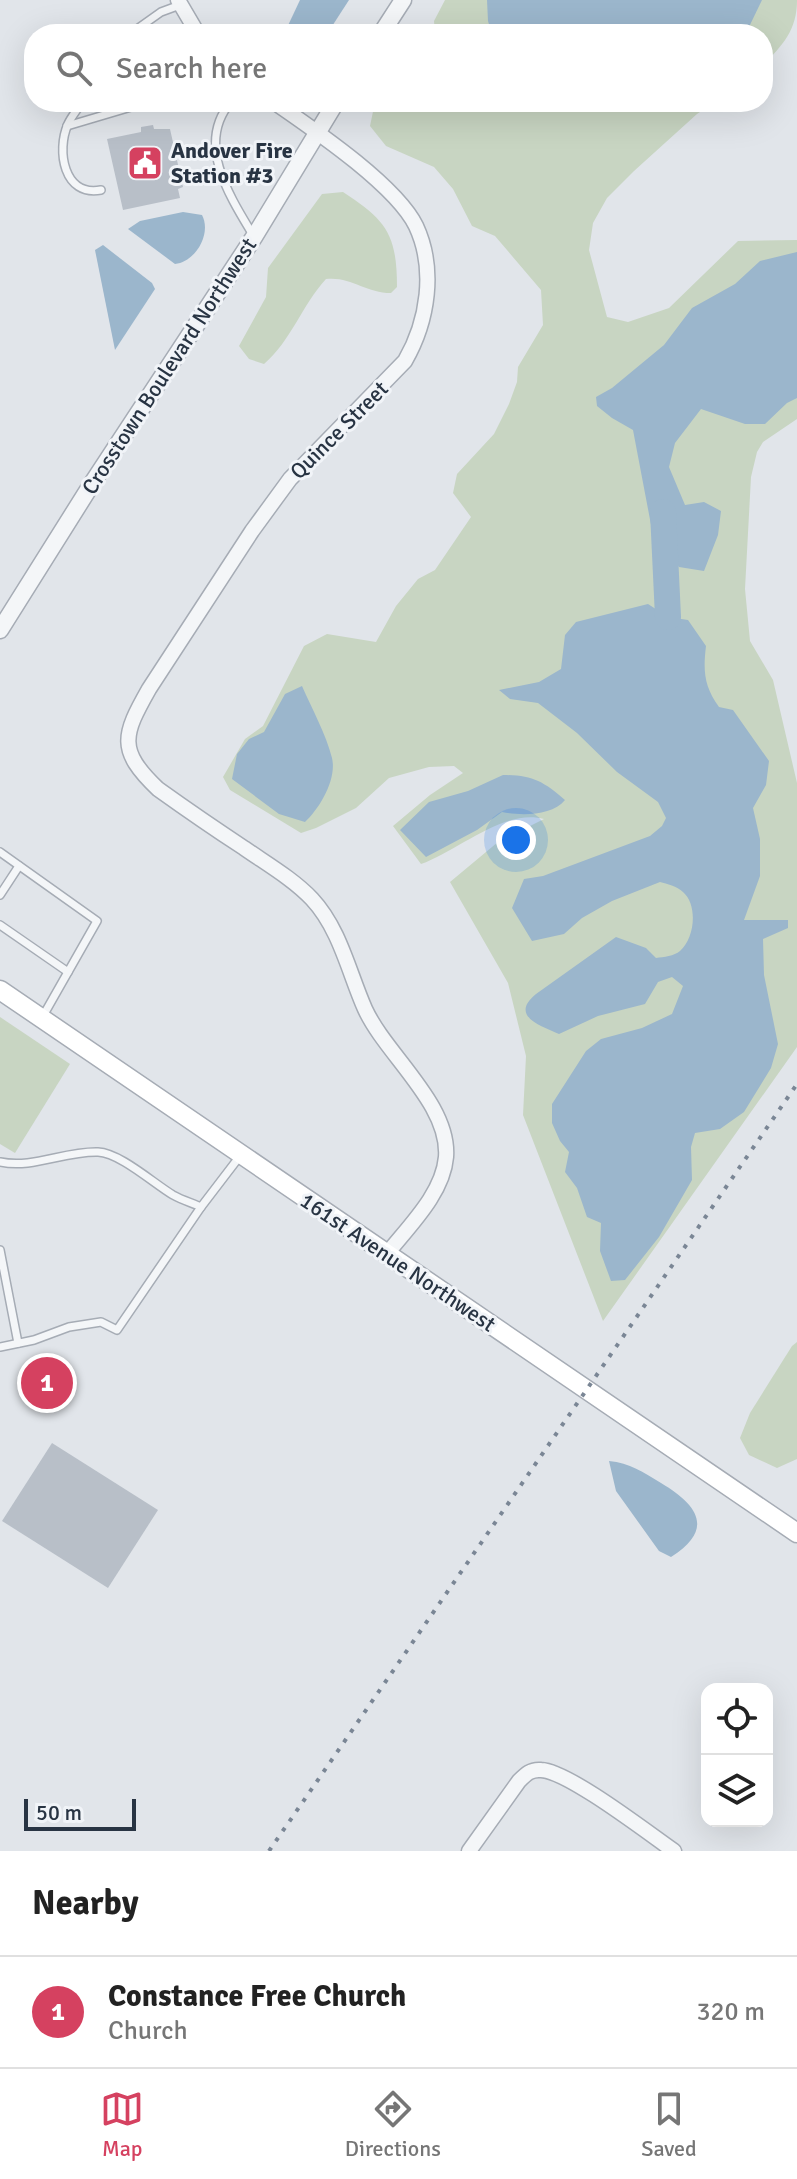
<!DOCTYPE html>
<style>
:root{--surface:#fff;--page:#f2f2f2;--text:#222;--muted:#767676;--line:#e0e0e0;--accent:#d54160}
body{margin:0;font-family:Signika,sans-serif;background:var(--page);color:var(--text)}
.controls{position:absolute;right:24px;bottom:24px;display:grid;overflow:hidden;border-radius:16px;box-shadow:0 8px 32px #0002}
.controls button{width:72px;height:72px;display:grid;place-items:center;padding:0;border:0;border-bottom:2px solid var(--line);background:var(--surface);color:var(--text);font:40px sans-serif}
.scale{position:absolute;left:24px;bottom:20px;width:112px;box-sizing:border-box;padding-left:8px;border:4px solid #283443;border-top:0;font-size:22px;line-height:28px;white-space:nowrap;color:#283443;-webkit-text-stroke:6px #f1f4f8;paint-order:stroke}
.you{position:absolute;left:516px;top:840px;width:28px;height:28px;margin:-20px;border:6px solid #fff;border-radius:50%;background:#1a73e8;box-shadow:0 0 0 12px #1a73e833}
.badge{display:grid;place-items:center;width:52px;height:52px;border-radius:50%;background:var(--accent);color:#fff;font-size:26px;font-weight:700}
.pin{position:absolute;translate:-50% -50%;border:4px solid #fff;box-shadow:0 2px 8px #0006}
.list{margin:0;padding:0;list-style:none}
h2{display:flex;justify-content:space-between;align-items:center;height:104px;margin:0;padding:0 32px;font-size:34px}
h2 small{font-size:26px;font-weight:400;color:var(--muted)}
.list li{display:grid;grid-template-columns:52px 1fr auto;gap:24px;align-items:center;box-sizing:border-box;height:112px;padding:0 32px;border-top:2px solid var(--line)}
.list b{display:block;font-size:30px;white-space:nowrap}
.list p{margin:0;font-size:26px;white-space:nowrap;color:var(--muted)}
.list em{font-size:26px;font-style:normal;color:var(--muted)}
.icon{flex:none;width:44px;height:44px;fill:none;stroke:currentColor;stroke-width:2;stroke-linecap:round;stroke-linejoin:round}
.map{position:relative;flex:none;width:797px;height:1851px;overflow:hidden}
.search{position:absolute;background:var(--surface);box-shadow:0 8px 32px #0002;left:24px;right:24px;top:24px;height:88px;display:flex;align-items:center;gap:20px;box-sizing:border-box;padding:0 28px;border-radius:32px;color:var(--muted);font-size:30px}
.sheet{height:216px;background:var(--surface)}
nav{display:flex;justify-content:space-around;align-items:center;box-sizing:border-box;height:112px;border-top:2px solid var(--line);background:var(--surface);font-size:22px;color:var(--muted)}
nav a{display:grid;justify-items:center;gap:4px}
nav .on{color:var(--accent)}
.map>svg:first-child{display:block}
.green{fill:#c8d5c2}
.water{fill:#9bb6cc}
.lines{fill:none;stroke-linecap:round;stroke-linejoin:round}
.river{stroke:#9bb6cc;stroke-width:26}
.building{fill:#b8bfc8}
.service-casing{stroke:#a6acb5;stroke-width:10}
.minor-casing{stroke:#a6acb5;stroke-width:17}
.tertiary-casing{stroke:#a6acb5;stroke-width:19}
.secondary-casing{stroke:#a6acb5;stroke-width:21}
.service{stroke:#f4f6f8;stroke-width:7}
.minor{stroke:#f4f6f8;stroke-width:14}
.tertiary{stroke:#f4f6f8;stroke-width:16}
.secondary{stroke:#fff;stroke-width:18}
.rail{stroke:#7a8695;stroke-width:4;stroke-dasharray:4 8;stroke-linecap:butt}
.labels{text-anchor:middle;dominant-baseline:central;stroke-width:6;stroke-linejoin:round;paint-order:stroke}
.poi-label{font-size:22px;font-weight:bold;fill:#283443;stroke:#f1f4f8;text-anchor:start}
.street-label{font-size:22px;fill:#283443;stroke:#f1f4f8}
</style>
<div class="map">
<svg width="797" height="1851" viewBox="0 0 797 1851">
<rect width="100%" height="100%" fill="#e1e5ea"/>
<!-- green -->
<g class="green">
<path d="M445,0h352c0,30 -14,45 -34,65v-31h-328l-1,-13z"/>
<path d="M375,102h340l-18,12 -63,57 -27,27 -14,25 -4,27 18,67 21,5 41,-14 69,-67 59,-1v179l-34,23 -6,10 -6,25 -6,112 5,52 23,39 24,103v264l-194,274 -80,-206 3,-59 -18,-73 -58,-101 48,-40 46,-23c-40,-11 -86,32 -123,45l-28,-38 37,-31 33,-22 -9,-7 -25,1 -40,11 -33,30 -40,20 -15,5 -71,-43 -7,-13 22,-38 18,-13 41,-80 23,-12 49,8 20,-36 22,-27 17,-9 36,-53 -18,-24 4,-19 37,-40 15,-30 8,-22 1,-15 25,-42 -2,-35 -46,-54 -23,-10 -19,-37 -19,-22 -48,-21 -16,-20z"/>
<path d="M343,192c43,28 54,42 54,95l-6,6c-25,0 -41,-17 -65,-14 -24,26 -35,62 -62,85l-15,-5 -10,-13 27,-49 2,-29 54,-74z"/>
<path d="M0,1017l70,47 -55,89 -15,-9z"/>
<path d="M797,1342v117l-20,9 -28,-13 -9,-17 10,-25 42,-67z"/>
</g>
<!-- water -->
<g class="water">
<path d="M300,0h49l-22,34h-43z"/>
<path d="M487,0h275l-14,29 -7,5h-249l-4,-13z"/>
<path d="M183,212l19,3c10,19 -7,47 -27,49l-47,-35 12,-8z"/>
<path d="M103,245l49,38 3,6 -40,61 -20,-100z"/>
<path d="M797,252v146l-10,5 -22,21h-20l-44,-15 -26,34 -6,24 16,38 19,-3 17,9 -3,24 -14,36 -25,-4 -27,-37 -19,-100 -21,-12 -15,-12 -1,-9 16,-9 52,-43 28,-37 43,-24 25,-23z"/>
<path d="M648,604l20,13 20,3 18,26c-3,25 -2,40 13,61l14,3 36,51 -3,24 -13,23 7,31v37l-16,44h44v8l-25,11 1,36 14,69 -7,24 -27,44 -24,17 -25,4 -4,14 1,33 -33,57 -34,43 -14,1 -11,-30 1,-28 -14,-6 -10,-29 -12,-16 4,-20 -9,-11 -8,-18v-19l34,-53 15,-12 41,-11 30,-14 11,-28 -11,-9 -14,5 -13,22 -47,12 -39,18c-18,-8 -50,-18 -23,-40l80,-57 30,11 10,10c8,-1 18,-2 24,-7 15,-13 18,-46 3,-59 -6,-6 -16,-8 -23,-10l-48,19 -30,17 -18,16 -32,7 -20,-33 12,-29 19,-3 107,-40 12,-10 4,-8 -8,-16 -41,-30 -40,-39 -39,-30 -28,-4 -11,-9 40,-8 22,-13 4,-34 11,-13z"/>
<path d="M302,686c10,23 24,48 30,72 5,21 -12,50 -27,64l-26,-8 -47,-35 5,-25 12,-15 15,-7 21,-38z"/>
<path d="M503,775c29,0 40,6 62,25 -13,16 -44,16 -63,12l-25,18 -51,27 -26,-27 29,-28 39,-11z"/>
<path d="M609,1461c21,2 34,11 52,22 37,22 54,46 10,74l-12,-6 -43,-60z"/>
</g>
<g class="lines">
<!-- river -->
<path class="river" d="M663,512l5,105"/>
</g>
<!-- building -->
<g class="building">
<path d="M153,125l1,4h16l13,58 -5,2 2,9 -57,12 -16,-71 34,-7v-5z"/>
<path d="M52,1443l106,67 -50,78 -106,-67z"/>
</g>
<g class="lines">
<defs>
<g id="service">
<path d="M130,34l31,-22 19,-7"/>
<path d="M82,102c-4,7 -11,15 -14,22 -12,27 -4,73 33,66"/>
<path d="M231,102c-36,41 -1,95 22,133"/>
<path d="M67,126l81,-24"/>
<path d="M0,852l97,69 -54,95"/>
<path d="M0,895l19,-29"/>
<path d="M0,925l68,47"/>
<path d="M0,1162c33,7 64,-11 98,-10 22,1 55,31 75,43 9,5 19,8 28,12"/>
<path d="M0,1250l18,93"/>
<path d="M0,1347l34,-7 35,-13 32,-5 16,8 84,-123 39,-51"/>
</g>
<g id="minor">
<path d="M178,0l20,34"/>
<path d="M274,102c39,27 122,83 142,124 20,43 12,95 -11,135l-115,118 -38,52 -103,158c-26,46 -32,61 9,100 28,20 57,40 86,59 23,16 49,31 68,51 28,30 37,74 53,110 21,46 85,95 81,148 -3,37 -38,70 -60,98"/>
<path d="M469,1851l50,-70c7,-7 12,-12 22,-11 27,1 107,63 133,81"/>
</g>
<g id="tertiary">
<path d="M381,34l22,-34"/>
<path d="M0,630l93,-148 161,-245 82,-135"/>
</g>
<path id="secondary" d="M0,990l797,543"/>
</defs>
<!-- service casing -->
<use href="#service" class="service-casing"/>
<!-- minor casing -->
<use href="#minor" class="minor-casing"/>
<!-- tertiary casing -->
<use href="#tertiary" class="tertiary-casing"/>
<!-- secondary casing -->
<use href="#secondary" class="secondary-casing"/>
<!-- service -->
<use href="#service" class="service"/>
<!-- minor -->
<use href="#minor" class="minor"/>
<!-- tertiary -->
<use href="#tertiary" class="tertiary"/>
<!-- secondary -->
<use href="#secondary" class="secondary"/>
<!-- rail -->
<path class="rail" d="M269,1851l528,-767"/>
</g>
<!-- icons -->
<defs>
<symbol id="civic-square" viewBox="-11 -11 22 22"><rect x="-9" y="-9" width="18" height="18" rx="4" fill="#d54160" stroke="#f1f4f8"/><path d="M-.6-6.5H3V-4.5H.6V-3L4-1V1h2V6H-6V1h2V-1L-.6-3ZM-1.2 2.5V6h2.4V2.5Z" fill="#fff"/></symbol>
</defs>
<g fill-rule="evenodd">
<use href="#civic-square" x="125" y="143" width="40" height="40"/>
</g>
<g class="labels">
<!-- poi labels -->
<g class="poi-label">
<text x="171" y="150">Andover Fire<tspan x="171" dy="25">Station #3</tspan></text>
</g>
<!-- street labels -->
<g class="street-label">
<text transform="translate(169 366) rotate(-57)">Crosstown Boulevard Northwest</text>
<text transform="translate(339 430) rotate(-45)">Quince Street</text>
<text transform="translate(398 1262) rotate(34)">161st Avenue Northwest</text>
</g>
</g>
</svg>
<div class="controls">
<button><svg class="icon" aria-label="locate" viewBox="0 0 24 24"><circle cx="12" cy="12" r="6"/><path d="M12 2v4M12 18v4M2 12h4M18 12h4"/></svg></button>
<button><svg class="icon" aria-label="layers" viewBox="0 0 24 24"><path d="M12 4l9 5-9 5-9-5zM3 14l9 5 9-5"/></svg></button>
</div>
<div class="scale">50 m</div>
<div class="you"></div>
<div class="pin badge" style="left:47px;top:1383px">1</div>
<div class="search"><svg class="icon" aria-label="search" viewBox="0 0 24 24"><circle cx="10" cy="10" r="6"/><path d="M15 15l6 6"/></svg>Search here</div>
</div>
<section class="sheet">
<h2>Nearby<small></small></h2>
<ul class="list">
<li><span class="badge">1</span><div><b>Constance Free Church</b><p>Church</p></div><em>320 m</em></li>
</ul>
</section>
<nav>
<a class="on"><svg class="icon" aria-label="map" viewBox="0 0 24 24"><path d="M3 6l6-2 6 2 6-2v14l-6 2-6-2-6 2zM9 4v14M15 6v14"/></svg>Map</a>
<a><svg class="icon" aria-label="directions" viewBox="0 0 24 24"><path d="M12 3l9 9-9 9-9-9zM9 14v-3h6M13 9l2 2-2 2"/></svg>Directions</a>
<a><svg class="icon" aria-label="saved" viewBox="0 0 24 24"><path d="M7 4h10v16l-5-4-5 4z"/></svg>Saved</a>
</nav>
